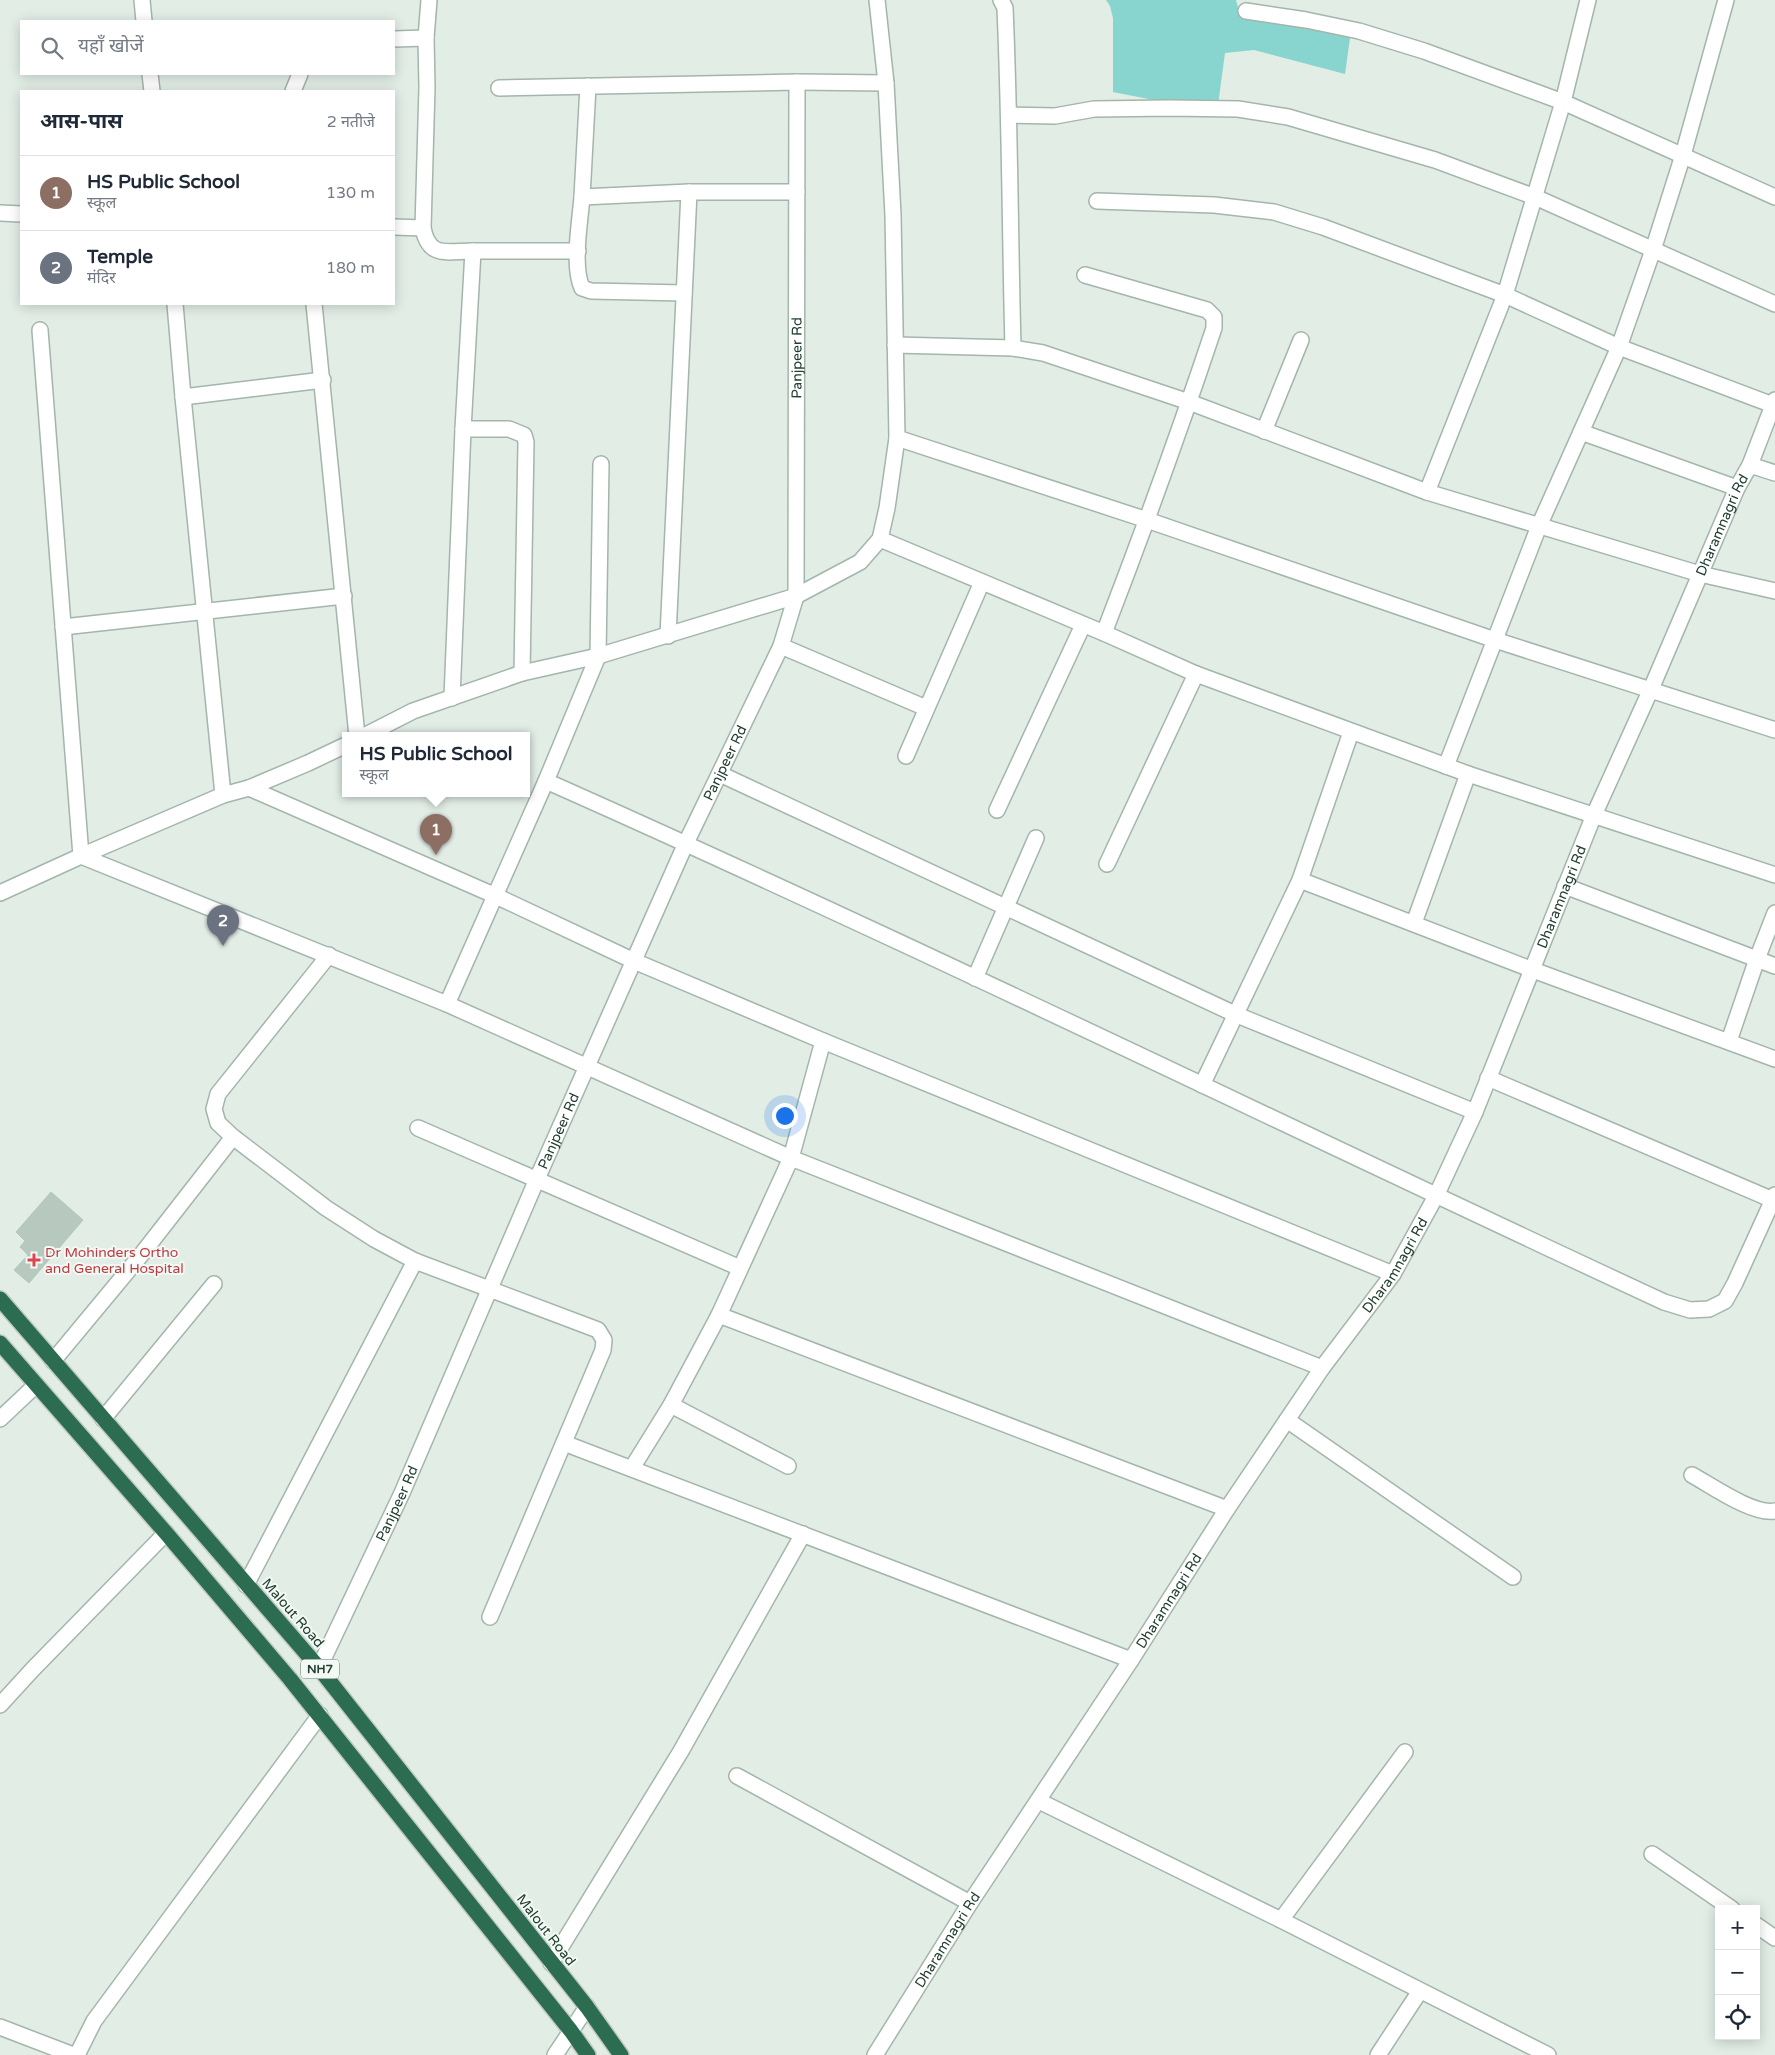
<!DOCTYPE html>
<html lang="hi">
<meta charset="utf-8">
<style>
:root{--surface:#fff;--page:#f6f6f7;--text:#1f2937;--muted:#747a83;--line:#e0e1e3;--accent:#111827}
body{margin:0;font-family:"Varela Round","Noto Sans Devanagari",sans-serif;background:var(--page);color:var(--text)}
.controls{position:absolute;right:15px;bottom:15px;display:grid;overflow:hidden;border-radius:0px;box-shadow:0 2px 12px #0003}
.controls button{width:45px;height:45px;display:grid;place-items:center;padding:0;border:0;border-bottom:1px solid var(--line);background:var(--surface);color:var(--text);font:25px sans-serif}
.you{position:absolute;left:784px;top:1115px;width:18px;height:18px;margin:-12px;border:4px solid #fff;border-radius:50%;background:#1a73e8;box-shadow:0 0 0 8px #1a73e833}
.badge{display:grid;place-items:center;width:32px;height:32px;border-radius:50%;background:var(--accent);color:#fff;font-size:16px;font-weight:700}
.pin{position:absolute;translate:-50% -41px;filter:drop-shadow(0 1px 2px #0008)}
.pin::after{content:'';position:absolute;top:26px;width:18px;height:15px;background:inherit;clip-path:polygon(0 0,100% 0,50% 100%)}
.popup{position:absolute;left:342px;top:732px;width:188px;height:65px;box-sizing:border-box;display:grid;place-content:center;border-radius:0px;background:var(--surface);filter:drop-shadow(0 1px 4px #0005);font-size:16px;white-space:nowrap;color:var(--muted)}
.popup b{font-size:19px;color:var(--text)}
.popup::after{content:'';position:absolute;left:50%;top:100%;margin-left:-10px;border:10px solid transparent;border-top-color:var(--surface)}
.list{margin:0;padding:0;list-style:none}
h2{display:flex;justify-content:space-between;align-items:center;height:65px;margin:0;padding:0 20px;font-size:21px}
h2 small{font-size:16px;font-weight:400;color:var(--muted)}
.list li{display:grid;grid-template-columns:32px 1fr auto;gap:15px;align-items:center;box-sizing:border-box;height:75px;padding:0 20px;border-top:1px solid var(--line)}
.list b{display:block;font-size:19px;white-space:nowrap}
.list p{margin:0;font-size:16px;white-space:nowrap;color:var(--muted)}
.list em{font-size:16px;font-style:normal;color:var(--muted)}
.icon{flex:none;width:28px;height:28px;fill:none;stroke:currentColor;stroke-width:2;stroke-linecap:round;stroke-linejoin:round}
.map{position:relative;flex:none;width:1775px;height:2055px;overflow:hidden}
.search{position:absolute;background:var(--surface);box-shadow:0 2px 12px #0003;left:20px;top:20px;width:375px;height:55px;display:flex;align-items:center;gap:12px;box-sizing:border-box;padding:0 18px;border-radius:0px;color:var(--muted);font-size:19px}
.panel{position:absolute;background:var(--surface);box-shadow:0 2px 12px #0003;left:20px;top:90px;width:375px;height:215px;border-radius:0px}
.map>svg:first-child{display:block}
.water{fill:#88d4cf}
.building{fill:#b7c8be;stroke:#b4c7bb}
.lines{fill:none;stroke-linecap:round;stroke-linejoin:round}
.minor-casing{stroke:#a4b5ac;stroke-width:18}
.highway-casing{stroke:#c1c9c5;stroke-width:18}
.minor{stroke:#fff;stroke-width:15}
.highway{stroke:#2c6c51;stroke-width:15}
.health-dot{fill:#e0444e;stroke:#f3f9f5;stroke-width:2}
.labels{text-anchor:middle;dominant-baseline:central;stroke-width:4;stroke-linejoin:round;paint-order:stroke}
.shield{fill:#f3f9f5;stroke:#60776b;stroke-width:1}
.shield-label{font-size:12px;font-weight:bold;fill:#213f30}
.street-label{font-size:14px;fill:#213f30;stroke:#f3f9f5}
.health-label{font-size:14px;fill:#be3a42;stroke:#f3f9f5;text-anchor:start}
</style>
<div class="map">
<svg width="1775" height="2055" viewBox="0 0 1775 2055">
<rect width="100%" height="100%" fill="#e2ede6"/>
<!-- water -->
<path class="water" d="M1106,0h130l5,18 89,12 20,8 -5,36 -91,-24 -29,3 -7,52 -44,-1 -61,-12v-74l-3,-12z"/>
<!-- building -->
<path class="building" d="M51,1192l32,28 -54,63 -15,-13 14,-15 -8,-8 5,-6 -9,-9z"/>
<g class="lines">
<defs>
<g id="minor">
<path d="M142,0l2,21"/>
<path d="M429,0l-3,38 1,49 -4,141c6,31 24,23 50,23l-10,178h46l15,6 2,7 -4,231"/>
<path d="M1001,0l4,8c5,113 5,227 8,340"/>
<path d="M1246,11l60,9 53,11 65,20 139,51 212,95"/>
<path d="M394,39l32,-1"/>
<path d="M150,74l2,17"/>
<path d="M797,82l89,1"/>
<path d="M293,91l7,-17"/>
<path d="M1010,115l45,1 39,-7 76,-1 68,1 50,8 147,43 100,37 240,107"/>
<path d="M582,197l6,-111"/>
<path d="M1097,201l117,4 60,7 49,15 182,68 114,52 154,58"/>
<path d="M0,213l21,1"/>
<path d="M394,227l29,1"/>
<path d="M473,251h105"/>
<path d="M1085,275l122,35 7,7v11c-34,102 -71,204 -110,305"/>
<path d="M684,293l-93,-2 -9,-3c-10,-23 -2,-66 0,-91l107,-5h108"/>
<path d="M175,304l8,93 40,398"/>
<path d="M314,304l43,432"/>
<path d="M40,330l41,526 366,148 344,154 531,210"/>
<path d="M895,345l118,3 30,5 146,49 238,90 273,82 75,17"/>
<path d="M183,397l140,-17"/>
<path d="M1264,431l37,-91"/>
<path d="M1581,432l156,56"/>
<path d="M897,438l250,82 348,120 280,90"/>
<path d="M1750,465l25,8"/>
<path d="M1427,492l78,-197 58,-193 25,-102"/>
<path d="M880,539l224,94 92,41 272,100 307,101"/>
<path d="M63,627l281,-31"/>
<path d="M668,636l21,-444"/>
<path d="M781,646l145,62"/>
<path d="M452,698l11,-269"/>
<path d="M364,736l49,-25 109,-38 76,-17 198,-60 64,-34 20,-23 7,-31 10,-70 -4,-223 -7,-132 -9,-83"/>
<path d="M906,756l76,-174"/>
<path d="M1446,766l93,-240 80,-179 34,-97 30,-95 43,-155"/>
<path d="M720,774l517,241 238,97"/>
<path d="M546,781c376,167 745,348 1118,521l26,8 19,-1 16,-8 10,-18 40,-88"/>
<path d="M249,788l247,108 138,65 189,80 570,233"/>
<path d="M997,810l86,-185"/>
<path d="M1107,864l89,-190"/>
<path d="M1300,880l233,90 242,89"/>
<path d="M1565,886l210,80"/>
<path d="M0,893l81,-37 142,-61 26,-7 59,-25 38,-18"/>
<path d="M1414,923l54,-149"/>
<path d="M329,955l-111,139 -4,15 4,14 15,14 93,71 48,31 41,22 183,69 6,10 -1,10 -113,267"/>
<path d="M975,978l61,-140"/>
<path d="M447,1004l99,-223 52,-125 3,-192"/>
<path d="M1729,1041l28,-82 18,-46"/>
<path d="M1488,1078l285,122"/>
<path d="M1202,1085l98,-205 51,-148"/>
<path d="M418,1128l322,140"/>
<path d="M719,1315l508,194"/>
<path d="M53,1361l88,-106 92,-118"/>
<path d="M671,1405l117,61"/>
<path d="M0,1419l36,-34"/>
<path d="M103,1419l111,-135"/>
<path d="M1287,1420l226,157"/>
<path d="M564,1443l567,217"/>
<path d="M632,1468l39,-63 48,-90 72,-157 32,-117"/>
<path d="M1692,1475c20,11 61,40 83,36"/>
<path d="M246,1585l169,-324"/>
<path id="s1" d="M319,1668l83,-175 135,-314 149,-336 95,-197 15,-50 1,-514 -298,6"/>
<path d="M0,1705l33,-36 133,-136"/>
<path d="M737,1776l233,127"/>
<path d="M1039,1801l242,119 267,135"/>
<path d="M1652,1854l80,55"/>
<path d="M1281,1920l124,-168"/>
<path d="M1756,1925l19,13"/>
<path d="M551,1963l130,-212 122,-217"/>
<path d="M0,2027l73,28"/>
<path d="M77,2055l17,-34 226,-306"/>
<path d="M555,2055l32,-48"/>
<path id="s2" d="M875,2055l95,-152 161,-243 96,-151 95,-141 71,-94 43,-78 39,-84 119,-297 57,-126 86,-201 13,-23 25,-65"/>
<path d="M1378,2055l42,-64"/>
</g>
<g id="highway">
<path d="M0,1299l319,369 268,339 34,48"/>
<path d="M0,1343l166,190 124,146 281,352 17,24"/>
</g>
</defs>
<!-- minor casing -->
<use href="#minor" class="minor-casing"/>
<!-- highway casing -->
<use href="#highway" class="highway-casing"/>
<!-- minor -->
<use href="#minor" class="minor"/>
<!-- highway -->
<use href="#highway" class="highway"/>
</g>
<!-- markers -->
<path class="health-dot" d="M31.5 1252.5h5v5h5v5h-5v5h-5v-5h-5v-5h5z"/>
<g class="labels">
<!-- shield labels -->
<rect class="shield" x="301" y="1659.5" width="38" height="19" rx="4"/>
<g class="shield-label">
<text x="320" y="1669">NH7</text>
</g>
<!-- street labels -->
<g class="street-label">
<text stroke="none"><textPath href="#s1" startOffset="1412">Panjpeer Rd</textPath></text>
<text stroke="none"><textPath href="#s2" startOffset="1756">Dharamnagri Rd</textPath></text>
<text stroke="none"><textPath href="#s1" startOffset="992">Panjpeer Rd</textPath></text>
<text stroke="none"><textPath href="#s2" startOffset="1351">Dharamnagri Rd</textPath></text>
<text stroke="none"><textPath href="#s1" startOffset="588">Panjpeer Rd</textPath></text>
<text stroke="none"><textPath href="#s2" startOffset="946">Dharamnagri Rd</textPath></text>
<text stroke="none"><textPath href="#s1" startOffset="182">Panjpeer Rd</textPath></text>
<text stroke="none"><textPath href="#s2" startOffset="541">Dharamnagri Rd</textPath></text>
<text transform="translate(293 1613) rotate(49)">Malout Road</text>
<text transform="translate(546 1930) rotate(52)">Malout Road</text>
<text stroke="none"><textPath href="#s2" startOffset="136">Dharamnagri Rd</textPath></text>
</g>
<!-- health labels -->
<g class="health-label">
<text x="45" y="1252">Dr Mohinders Ortho<tspan x="45" dy="16">and General Hospital</tspan></text>
</g>
</g>
</svg>
<div class="controls">
<button>+</button>
<button>−</button>
<button><svg class="icon" aria-label="locate" viewBox="0 0 24 24"><circle cx="12" cy="12" r="6"/><path d="M12 2v4M12 18v4M2 12h4M18 12h4"/></svg></button>
</div>
<div class="you"></div>
<div class="pin badge" style="left:436px;top:855px;background:#8d6e63">1</div>
<div class="popup"><b>HS Public School</b>स्कूल</div>
<div class="pin badge" style="left:223px;top:946px;background:#6b7280">2</div>
<div class="search"><svg class="icon" aria-label="search" viewBox="0 0 24 24"><circle cx="10" cy="10" r="6"/><path d="M15 15l6 6"/></svg>यहाँ खोजें</div>
<section class="panel">
<h2>आस-पास<small>2 नतीजे</small></h2>
<ul class="list">
<li><span class="badge" style="background:#8d6e63">1</span><div><b>HS Public School</b><p>स्कूल</p></div><em>130 m</em></li>
<li><span class="badge" style="background:#6b7280">2</span><div><b>Temple</b><p>मंदिर</p></div><em>180 m</em></li>
</ul>
</section>
</div>
